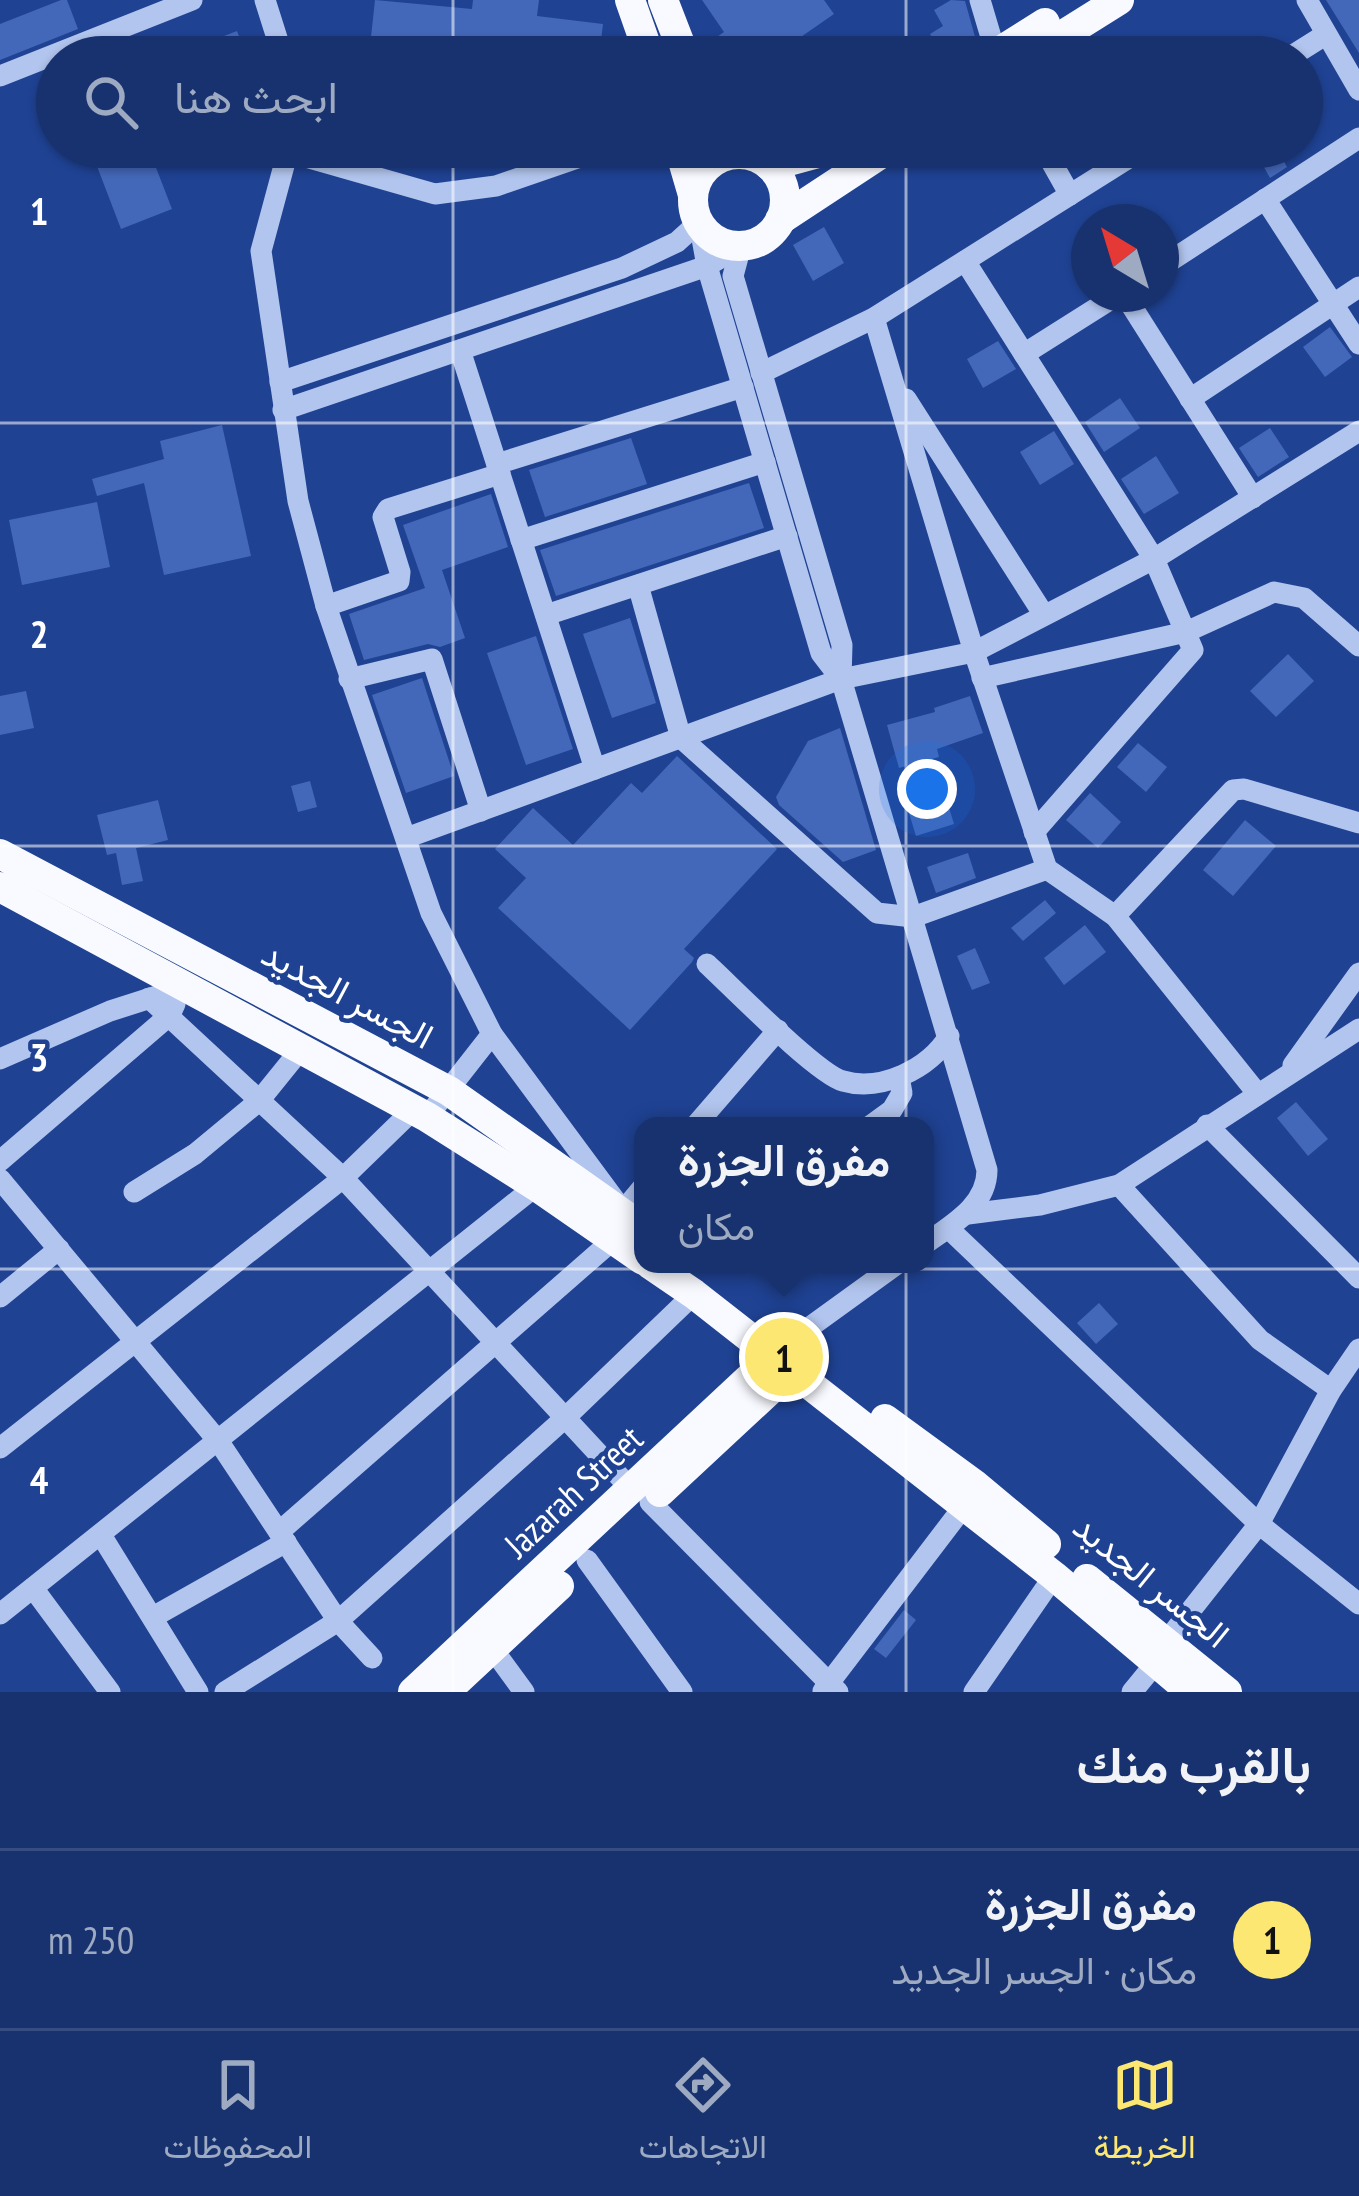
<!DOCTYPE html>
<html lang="ar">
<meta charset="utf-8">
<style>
:root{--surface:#17326e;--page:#243e76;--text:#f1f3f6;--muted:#9eaac2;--line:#364d81;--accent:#fbe772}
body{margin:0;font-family:"PT Sans Narrow",Vazirmatn,sans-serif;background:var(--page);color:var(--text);direction:rtl}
.compass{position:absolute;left:1071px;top:204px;width:108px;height:108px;border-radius:50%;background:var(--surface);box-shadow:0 3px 9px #0004;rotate:322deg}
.you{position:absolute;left:927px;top:789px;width:42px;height:42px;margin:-30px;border:9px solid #fff;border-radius:50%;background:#1a73e8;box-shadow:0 0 0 18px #1a73e833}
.badge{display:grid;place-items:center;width:78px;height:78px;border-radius:50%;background:var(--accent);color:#111;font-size:39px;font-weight:700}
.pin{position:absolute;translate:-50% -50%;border:6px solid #fff;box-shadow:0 3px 12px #0006}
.popup{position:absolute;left:634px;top:1117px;width:300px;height:156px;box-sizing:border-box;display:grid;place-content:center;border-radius:24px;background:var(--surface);filter:drop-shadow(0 3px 9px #0005);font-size:39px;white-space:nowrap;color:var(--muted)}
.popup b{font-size:45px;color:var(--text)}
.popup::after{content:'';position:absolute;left:50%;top:100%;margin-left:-24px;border:24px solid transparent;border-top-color:var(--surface)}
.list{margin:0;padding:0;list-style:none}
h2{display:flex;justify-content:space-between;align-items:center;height:156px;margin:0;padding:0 48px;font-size:51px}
h2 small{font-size:39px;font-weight:400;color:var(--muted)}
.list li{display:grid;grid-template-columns:78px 1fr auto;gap:36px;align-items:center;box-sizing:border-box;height:180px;padding:0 48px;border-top:3px solid var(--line)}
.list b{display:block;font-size:45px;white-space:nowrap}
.list p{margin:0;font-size:39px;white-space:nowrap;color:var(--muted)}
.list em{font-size:39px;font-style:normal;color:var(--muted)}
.icon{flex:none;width:66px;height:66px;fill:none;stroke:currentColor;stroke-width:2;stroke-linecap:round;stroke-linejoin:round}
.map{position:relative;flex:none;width:1359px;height:1692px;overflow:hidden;direction:ltr}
.search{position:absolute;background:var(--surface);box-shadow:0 3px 9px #0004;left:36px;right:36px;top:36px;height:132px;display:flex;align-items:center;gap:30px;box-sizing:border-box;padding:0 42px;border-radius:66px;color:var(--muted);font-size:45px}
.sheet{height:336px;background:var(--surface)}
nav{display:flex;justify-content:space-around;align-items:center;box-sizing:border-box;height:168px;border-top:3px solid var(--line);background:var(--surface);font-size:33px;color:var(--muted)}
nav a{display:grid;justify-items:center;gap:6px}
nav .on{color:var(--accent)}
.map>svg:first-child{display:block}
.building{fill:#4468b9}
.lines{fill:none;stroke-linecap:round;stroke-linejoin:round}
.minor{stroke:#b2c5ee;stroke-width:21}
.major{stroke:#f9faff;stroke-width:30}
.grid{fill:none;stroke:#fff;stroke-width:3;stroke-opacity:0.55}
.labels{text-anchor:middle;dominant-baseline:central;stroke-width:9;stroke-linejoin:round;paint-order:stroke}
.street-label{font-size:36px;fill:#fff;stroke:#1f4293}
.grid-label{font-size:39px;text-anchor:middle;font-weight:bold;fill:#fff;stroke:#1f4293;stroke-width:9;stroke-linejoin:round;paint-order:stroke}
</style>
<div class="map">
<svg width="1359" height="1692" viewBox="0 0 1359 1692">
<rect width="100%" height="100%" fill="#1f4293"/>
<!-- building -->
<g class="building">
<path d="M61,0h6l11,29 -78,31v-36z"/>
<path d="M375,0l97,9 1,-9h66l-2,16 66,8 -4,33h-123l1,-8 -106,-12z"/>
<path d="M702,0h122l10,14 -62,43h-49l-12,-16 13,-9z"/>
<path d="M951,0l14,1 12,43 -5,13h-65l27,-16 -4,-7 13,-8 -9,-16z"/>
<path d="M1326,0h33v53z"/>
<path d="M237,31l10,26h-75v-1z"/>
<path d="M113,147h35l24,62 -51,20 -26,-68 21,-8z"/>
<path d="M1060,147h54l-42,21z"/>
<path d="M1262,147h14l11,20 -17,11 -15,-27z"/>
<path d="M824,227l20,36 -31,18 -20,-36z"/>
<path d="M1330,327l22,30 -27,20 -22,-30z"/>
<path d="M998,341l18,28 -33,19 -16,-29z"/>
<path d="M1120,398l20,30 -36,24 -19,-30z"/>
<path d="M222,425l29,131 -87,19 -20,-92 -47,13 -5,-17 72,-20 -4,-18z"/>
<path d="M1270,428l19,29 -31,20 -19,-29z"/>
<path d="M1054,431l20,33 -34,21 -20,-33z"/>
<path d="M631,438l16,46 -102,33 -16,-47z"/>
<path d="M1156,456l23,37 -35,21 -23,-35z"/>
<path d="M749,483l15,45 -208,68 -16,-46z"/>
<path d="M491,494l17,53 -66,23 23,68 -25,9 -12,-3 -64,16 -15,-46 76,-26 -22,-63z"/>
<path d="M97,502l13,65 -88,18 -13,-65z"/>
<path d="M630,618l26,85 -44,15 -29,-84z"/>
<path d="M536,636l37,113 -47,16 -39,-112z"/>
<path d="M1288,654l26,27 -38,36 -26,-26z"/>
<path d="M422,678l32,98 -48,17 -34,-98z"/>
<path d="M26,691l8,37 -34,7v-39z"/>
<path d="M970,696l13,37 -46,16 2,8 -40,11 -12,-43 48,-13 -1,-4z"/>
<path d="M840,728l36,122 -33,12 -64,-57 -3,-8 32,-56z"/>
<path d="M1138,743l29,24 -21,25 -29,-25z"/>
<path d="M677,756l100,93 -93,100 10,9 -2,4 -62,68 -132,-122 28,-30 -31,-29 38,-41 40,37 58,-62 11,10z"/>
<path d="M310,781l7,26 -19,5 -7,-26z"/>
<path d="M943,788l11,36 -38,12 -11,-36z"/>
<path d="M1090,793l31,29 -23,26 -32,-28z"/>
<path d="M158,800l10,40 -32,8 7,33 -21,4 -6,-32 -9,2 -10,-40z"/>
<path d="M1245,820l31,26 -43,50 -30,-26z"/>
<path d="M968,853l8,25 -40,15 -9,-26z"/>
<path d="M1045,900l11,13 -33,28 -12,-13z"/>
<path d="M1085,925l21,27 -42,33 -20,-27z"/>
<path d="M975,948l15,35 -18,7 -15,-34z"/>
<path d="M1296,1102l32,37 -20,17 -31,-38z"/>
<path d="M1099,1303l19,21 -22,20 -19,-21z"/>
<path d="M904,1610l12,10 -30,38 -12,-9z"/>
</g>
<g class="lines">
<!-- minor -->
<g class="minor">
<path d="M265,0l18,57"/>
<path d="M980,0l16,54"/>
<path d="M1307,0l52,90"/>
<path d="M1290,57l35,-22"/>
<path d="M0,76l192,-76"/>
<path d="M289,147l-28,104 37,250 28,105 105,307 61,121 131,177 20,-24"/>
<path d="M1043,147l27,48"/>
<path d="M288,152l147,42 61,-8 113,-39"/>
<path d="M1265,199l94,145"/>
<path d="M699,222l8,44 114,387 20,26"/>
<path d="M741,246l-8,30 109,369 -1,34 146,491c0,36 -36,55 -62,74"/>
<path d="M965,261l189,298 39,91 -159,182"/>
<path d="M1161,267l198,-129"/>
<path d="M1124,294l129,204"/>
<path d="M874,318l100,334 73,217 68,47 142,177"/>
<path d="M460,350l135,419"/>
<path d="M1024,354l95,-60"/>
<path d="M761,373l113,-55 272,-171"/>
<path d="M280,382l342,-114 55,-26 22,-20"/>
<path d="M906,399l138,216"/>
<path d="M1190,399l169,-112"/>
<path d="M283,410l424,-144 34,-20"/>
<path d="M497,464l246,-77"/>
<path d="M521,540l244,-78"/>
<path d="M638,585l43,153 196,175 36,4 134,-48"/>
<path d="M326,606l73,-25 1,-9 -17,-55 5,-8 112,-35"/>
<path d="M546,615l241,-79"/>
<path d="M982,678l204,-46 88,-40 30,6 55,48"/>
<path d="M349,679l83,-20 49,152"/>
<path d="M406,838l435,-159 133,-27 180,-93 205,-128"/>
<path d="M1115,916l118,-126 11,-1 115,34"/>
<path d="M707,964c25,23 110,110 136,117 38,11 86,-12 106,-45"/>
<path d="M149,998l194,180 289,312"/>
<path d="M0,1059l110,-48 50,-16"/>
<path d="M1293,1065l66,-92"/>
<path d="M427,1117l65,-83"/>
<path d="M1207,1125l152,153"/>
<path d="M695,1126l83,-96"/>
<path d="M870,1126l22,-16 10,-17 -3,-16"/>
<path d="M0,1161l170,-146 5,-11"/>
<path d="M0,1179l219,263 119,179 34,37"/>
<path d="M1119,1185l141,155 71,50"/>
<path d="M134,1192l61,-38 64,-53 42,-52"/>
<path d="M968,1214l72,-9 79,-20 240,-156"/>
<path d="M948,1228l311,296 100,80"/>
<path d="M0,1297l59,-48"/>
<path d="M785,1345l112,-81"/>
<path d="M0,1448l343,-270 70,-68"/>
<path d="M650,1502l188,190"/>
<path d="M279,1532l334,-292"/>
<path d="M101,1535l97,157"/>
<path d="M587,1560l95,132"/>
<path d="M33,1588l77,104"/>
<path d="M0,1614l536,-428"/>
<path d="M153,1617l133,-75"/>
<path d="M492,1648l32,44"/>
<path d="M823,1691l141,-185"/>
<path d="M225,1692l113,-71 227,-203 129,-124"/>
<path d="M974,1692l80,-116"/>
<path d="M1132,1692l23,-28 10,-21 94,-119 72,-134 28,-41"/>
</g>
<!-- major -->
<g class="major">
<path d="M630,0l20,57"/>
<path d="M663,0l22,57"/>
<path d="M991,57l54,-34"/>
<path d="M1028,57l91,-57"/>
<path d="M679,147l14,48"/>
<circle cx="739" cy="200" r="46"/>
<path d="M770,166l70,-19"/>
<path d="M780,220l111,-73"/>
<path d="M0,854l449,237 194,137"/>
<path d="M0,887l427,230 109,69 107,74"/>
<path d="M650,1264l44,30 360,282 137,116"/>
<path d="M885,1419l89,65 72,60"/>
<path d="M660,1492l141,-131"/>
<path d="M1087,1579l140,113"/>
<path d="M413,1692l372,-347"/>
<path d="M445,1692l114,-106"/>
</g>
</g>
<!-- grid -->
<path class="grid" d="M453,0v57M906,0v57M453,147v1545M906,147v1545M0,423h1359M0,846h1359M0,1269h1359"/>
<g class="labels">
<!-- street labels -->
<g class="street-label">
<text transform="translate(348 994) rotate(28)">الجسر الجديد</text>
<text transform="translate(573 1491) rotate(-43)">Jazarah Street</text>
<text transform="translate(1152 1580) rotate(39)">الجسر الجديد</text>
</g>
</g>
<g class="grid-label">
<text x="39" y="225">1</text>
<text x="39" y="648">2</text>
<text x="39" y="1071">3</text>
<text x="39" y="1494">4</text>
</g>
</svg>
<svg class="compass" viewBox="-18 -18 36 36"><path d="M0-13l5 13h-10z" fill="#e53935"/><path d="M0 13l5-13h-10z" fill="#9eaac2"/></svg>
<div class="you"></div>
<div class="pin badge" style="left:784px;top:1357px">1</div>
<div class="popup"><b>مفرق الجزرة</b>مكان</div>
<div class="search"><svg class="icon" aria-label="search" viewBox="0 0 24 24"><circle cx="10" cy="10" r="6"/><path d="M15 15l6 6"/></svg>ابحث هنا</div>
</div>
<section class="sheet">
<h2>بالقرب منك<small></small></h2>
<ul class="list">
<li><span class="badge">1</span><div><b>مفرق الجزرة</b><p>مكان · الجسر الجديد</p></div><em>250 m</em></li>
</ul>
</section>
<nav>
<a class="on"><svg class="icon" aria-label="map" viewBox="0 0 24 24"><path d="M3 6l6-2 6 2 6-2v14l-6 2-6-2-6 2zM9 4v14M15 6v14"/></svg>الخريطة</a>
<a><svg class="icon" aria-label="directions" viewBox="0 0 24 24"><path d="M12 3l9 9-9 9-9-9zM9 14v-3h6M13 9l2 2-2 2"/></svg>الاتجاهات</a>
<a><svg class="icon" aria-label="saved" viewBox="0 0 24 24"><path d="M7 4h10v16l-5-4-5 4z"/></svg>المحفوظات</a>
</nav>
